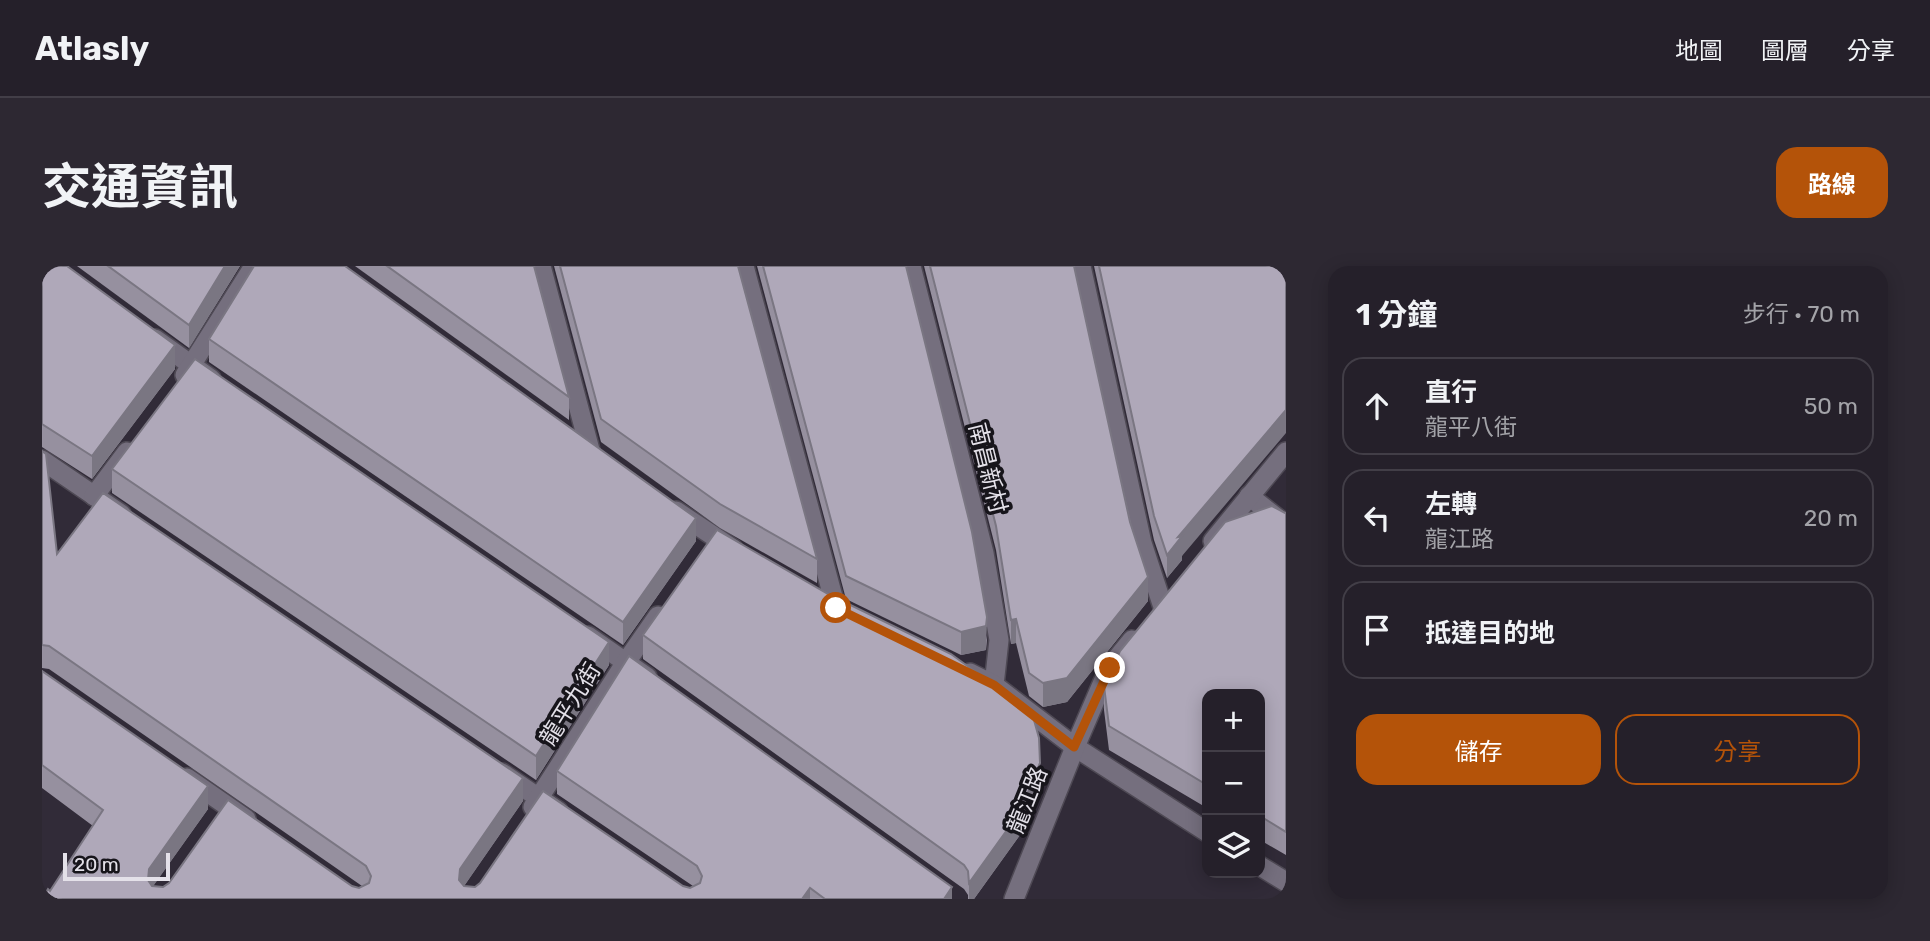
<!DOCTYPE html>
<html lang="zh-TW">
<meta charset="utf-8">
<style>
:root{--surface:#25202a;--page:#2d2832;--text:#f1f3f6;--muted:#a3a3a8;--line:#423e47;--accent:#b45309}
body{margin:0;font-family:Rubik,"Noto Sans TC",sans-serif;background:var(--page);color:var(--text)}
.controls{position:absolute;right:21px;bottom:21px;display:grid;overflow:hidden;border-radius:14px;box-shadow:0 4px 18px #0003}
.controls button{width:63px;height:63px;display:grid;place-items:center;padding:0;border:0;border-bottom:2px solid var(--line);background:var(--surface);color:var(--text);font:35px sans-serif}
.scale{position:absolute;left:21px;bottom:18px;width:107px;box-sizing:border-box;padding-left:7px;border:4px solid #e4e1e9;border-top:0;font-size:19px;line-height:24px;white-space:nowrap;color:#e4e1e9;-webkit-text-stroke:5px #17151b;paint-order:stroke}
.stop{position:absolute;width:21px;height:21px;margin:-16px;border:5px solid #b45309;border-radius:50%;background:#fff}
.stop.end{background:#b45309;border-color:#fff;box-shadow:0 2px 7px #0008}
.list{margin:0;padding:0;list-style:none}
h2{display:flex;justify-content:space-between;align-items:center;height:91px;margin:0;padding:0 28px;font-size:30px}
h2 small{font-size:23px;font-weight:400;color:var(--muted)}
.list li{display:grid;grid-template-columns:46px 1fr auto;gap:21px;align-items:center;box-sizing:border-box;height:98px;margin:0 14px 14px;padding:0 14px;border:2px solid var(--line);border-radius:21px}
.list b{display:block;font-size:26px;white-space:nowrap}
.list p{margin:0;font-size:23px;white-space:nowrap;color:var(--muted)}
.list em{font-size:23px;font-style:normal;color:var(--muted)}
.actions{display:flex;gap:14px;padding:21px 28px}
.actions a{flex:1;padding:16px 0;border:2px solid var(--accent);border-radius:21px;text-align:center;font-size:24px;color:var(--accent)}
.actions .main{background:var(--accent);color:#fff}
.icon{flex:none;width:38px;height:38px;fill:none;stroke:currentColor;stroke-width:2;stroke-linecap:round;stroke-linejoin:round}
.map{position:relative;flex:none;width:1244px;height:633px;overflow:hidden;border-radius:21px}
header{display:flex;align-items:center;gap:42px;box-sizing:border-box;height:98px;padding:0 35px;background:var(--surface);border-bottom:2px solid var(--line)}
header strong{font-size:33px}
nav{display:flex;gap:38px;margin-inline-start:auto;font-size:24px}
.intro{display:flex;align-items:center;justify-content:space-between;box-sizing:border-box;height:168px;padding:0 42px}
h1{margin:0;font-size:49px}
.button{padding:18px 32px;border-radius:21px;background:var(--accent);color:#fff;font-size:24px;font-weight:700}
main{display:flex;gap:42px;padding:0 42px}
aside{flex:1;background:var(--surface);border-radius:21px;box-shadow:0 4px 18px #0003}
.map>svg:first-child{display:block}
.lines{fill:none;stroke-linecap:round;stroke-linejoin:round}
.service-casing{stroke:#4e4954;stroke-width:22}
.minor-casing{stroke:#4e4954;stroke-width:22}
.service{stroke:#756f7e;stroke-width:19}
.minor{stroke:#756f7e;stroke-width:19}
.wall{fill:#96909f}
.shaded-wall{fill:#7a7682}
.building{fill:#afa8b9;stroke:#7a7682;stroke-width:2}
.route{stroke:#b45309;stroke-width:9}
.labels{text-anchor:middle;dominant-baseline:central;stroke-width:7;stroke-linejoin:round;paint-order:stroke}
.street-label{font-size:23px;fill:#e4e1e9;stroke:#17151b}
</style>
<header>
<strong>Atlasly</strong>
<nav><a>地圖</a><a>圖層</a><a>分享</a></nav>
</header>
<div class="intro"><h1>交通資訊</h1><a class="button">路線</a></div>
<main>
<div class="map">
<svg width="1244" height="633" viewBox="0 0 1244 633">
<rect width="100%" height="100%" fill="#312b38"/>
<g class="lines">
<defs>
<g id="service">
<path d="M499,0l49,184"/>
<path d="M702,0l92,342"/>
<path d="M869,0l73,287 15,87 -5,45"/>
<path d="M1039,0l61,277 20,61"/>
<path d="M113,73l56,40"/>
<path d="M143,109l69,-109"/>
<path d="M0,194l79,54"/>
<path d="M52,230l33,-44"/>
<path d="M1207,230l37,29"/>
<path d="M634,245l57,38"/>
<path d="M546,370l59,41"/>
<path d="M928,407l24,12 81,62 132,85"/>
<path d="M460,507l56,38"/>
<path d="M145,512l59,41"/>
<path d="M491,541l93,-145 32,-46"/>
<path d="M1218,600l26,16"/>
</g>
<g id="minor">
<path d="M1171,275l73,-89"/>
<path d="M972,633l61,-152 34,-79 23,-28"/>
</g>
</defs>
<!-- service casing -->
<use href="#service" class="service-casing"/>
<!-- minor casing -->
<use href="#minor" class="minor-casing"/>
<!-- service -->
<use href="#service" class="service"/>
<!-- minor -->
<use href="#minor" class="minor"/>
</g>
<!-- wall -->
<g class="wall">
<path d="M0,0l133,103 -83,110 -50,-32z"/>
<path d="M35,0h163l-51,82z"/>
<path d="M313,0h179l35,131v23z"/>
<path d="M512,0h184l79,293v24l-97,-55 -119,-86z"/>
<path d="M715,0h149l81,374 -1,10 -25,5 -115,-56z"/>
<path d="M882,0h150l74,335 -81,101 -24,5 -14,-11 -13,-53 -5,1 -15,-94z"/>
<path d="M1052,0h192l-104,290v4l-15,18 -13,-38z"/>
<path d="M167,73l487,202 -73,104 -414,-283z"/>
<path d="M0,185l15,103 466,247 -59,85 11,1 208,-1 7,2 3,-2 -136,-92v-23l395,128h-910l8,-8 43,-65 -51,-38v-117l166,138 -55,77 10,1 189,-1 7,2 3,-2 -313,-217 -7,-1z"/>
<path d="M70,203l497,196 -73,115 -424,-287z"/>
<path d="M1243,247h1v342l-26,-15v-146h-53v114l-98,-58 -5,-40v-24z"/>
<path d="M601,369l397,152 -20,48 -46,64h-6v-4l-4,-6 -321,-230z"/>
</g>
<!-- shaded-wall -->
<g class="shaded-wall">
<path d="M183,0h15l-51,82v-23z"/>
<path d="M133,79v24l-83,110v-23z"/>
<path d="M1244,144v23l-104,123v4l-15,18v-23l11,-18z"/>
<path d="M654,252v23l-73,104v-23z"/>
<path d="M1106,311v24l-81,101 -24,5v-24z"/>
<path d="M945,351l-1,33 -25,5v-23z"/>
<path d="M974,353v24l-5,1v-24z"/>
<path d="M567,376v23l-73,115v-24z"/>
<path d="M998,497v24l-20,48 -46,64h-5v-16z"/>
<path d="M481,512v23l-63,91 -1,-12 1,-11z"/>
<path d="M166,520v23l-59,83 -1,-12 1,-11z"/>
<path d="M910,621v12h-8z"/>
<path d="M768,622v11h-8z"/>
</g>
<!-- building -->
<g class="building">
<path d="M0,0h25l108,79 -83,111 -50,-32z"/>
<path d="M66,0h117l-36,59z"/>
<path d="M212,0h91l351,252 -73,104 -414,-283z"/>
<path d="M345,0h147l35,131z"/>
<path d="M518,0h178l79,293 -97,-55 -119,-85z"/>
<path d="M721,0h143l66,266 15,85 -1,9 -25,6 -115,-56z"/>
<path d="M888,0h144l56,256 18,55 -81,101 -24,5 -14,-10 -13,-54 -5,1 -15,-94z"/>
<path d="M1057,0h187v144l-108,127 4,-1 -15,19 -13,-39z"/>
<path d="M153,93l414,283 -73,114 -424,-287z"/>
<path d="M0,185l4,3 11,100 46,-61 420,285 -63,91 -1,11 5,6 11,1 5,-4 63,-92 140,95 7,2 10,-5 2,-7 -5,-10 -140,-95 72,-115 323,231 -8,12h-119l-15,-11 -8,11h-760l6,-10 2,2 53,-81 -61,-45v-94l166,115 -59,83 -1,11 4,6 11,1 6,-4 59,-83 124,86 7,2 10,-5 2,-7 -5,-10 -317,-220 -7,-1z"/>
<path d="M1230,240l13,7h1v319l-26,-16v-122h-53v91l-98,-59 -5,-40 16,-35 105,-129z"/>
<path d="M675,264l113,65 121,59 81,59 7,25 1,25 -20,49 -51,71 -1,-12 -4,-6 -321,-230z"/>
</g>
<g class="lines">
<!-- route -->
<path class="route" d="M794,342l158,77 80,62 36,-79"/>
</g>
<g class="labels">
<!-- street labels -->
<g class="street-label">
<text transform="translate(946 202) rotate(76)">南昌新村</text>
<text transform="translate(528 438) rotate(-58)">龍平九街</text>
<text transform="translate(985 534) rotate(-68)">龍江路</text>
</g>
</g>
</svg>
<div class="controls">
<button>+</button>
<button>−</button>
<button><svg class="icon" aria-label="layers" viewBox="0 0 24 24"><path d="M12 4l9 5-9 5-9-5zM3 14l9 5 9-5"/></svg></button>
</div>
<div class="scale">20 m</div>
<div class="stop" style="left:794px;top:342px"></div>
<div class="stop end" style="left:1068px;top:402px"></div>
</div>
<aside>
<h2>1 分鐘<small>步行 · 70 m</small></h2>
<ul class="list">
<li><svg class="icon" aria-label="ahead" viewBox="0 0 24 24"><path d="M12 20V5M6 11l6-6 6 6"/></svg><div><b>直行</b><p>龍平八街</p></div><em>50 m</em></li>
<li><svg class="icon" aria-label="left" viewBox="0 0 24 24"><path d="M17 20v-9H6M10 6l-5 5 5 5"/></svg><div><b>左轉</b><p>龍江路</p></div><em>20 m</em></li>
<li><svg class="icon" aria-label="arrive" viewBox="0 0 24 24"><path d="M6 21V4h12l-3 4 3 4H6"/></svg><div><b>抵達目的地</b></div></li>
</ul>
<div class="actions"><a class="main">儲存</a><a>分享</a></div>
</aside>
</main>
